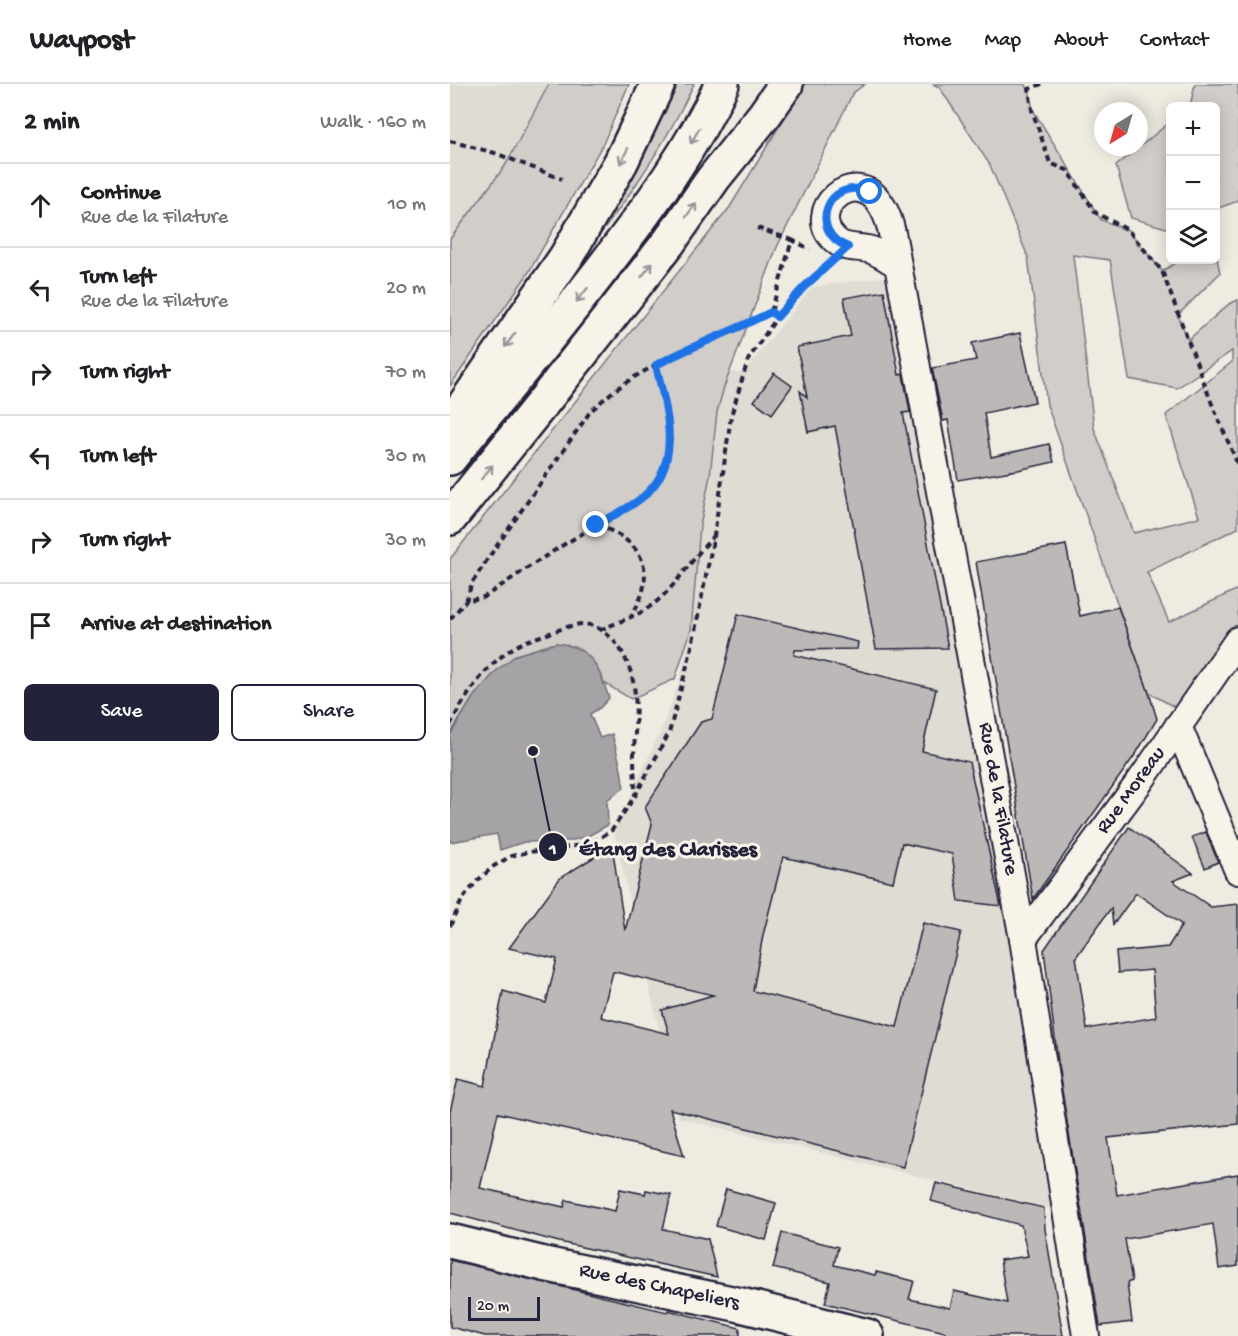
<!DOCTYPE html>
<meta charset="utf-8">
<style>
:root{--surface:#fff;--page:#f6f6f6;--text:#202124;--muted:#757577;--line:#e0e0e0;--accent:#22223b}
body{margin:0;font-family:"Gochi Hand",sans-serif;background:var(--page);color:var(--text)}
.controls{position:absolute;right:18px;top:18px;display:grid;overflow:hidden;border-radius:9px;box-shadow:0 3px 15px #0003}
.controls button{width:54px;height:54px;display:grid;place-items:center;padding:0;border:0;border-bottom:2px solid var(--line);background:var(--surface);color:var(--text);font:30px sans-serif}
.compass{position:absolute;left:644px;top:18px;width:54px;height:54px;border-radius:50%;background:var(--surface);box-shadow:0 3px 15px #0003;rotate:217deg}
.scale{position:absolute;left:18px;bottom:15px;width:72px;box-sizing:border-box;padding-left:6px;border:3px solid #22223b;border-top:0;font-size:16px;line-height:21px;white-space:nowrap;color:#22223b;-webkit-text-stroke:4px #f7f3e8;paint-order:stroke}
.stop{position:absolute;width:18px;height:18px;margin:-14px;border:4px solid #1a73e8;border-radius:50%;background:#fff}
.stop.end{background:#1a73e8;border-color:#fff;box-shadow:0 2px 6px #0008}
.list{margin:0;padding:0;list-style:none}
h2{display:flex;justify-content:space-between;align-items:center;height:78px;margin:0;padding:0 24px;font-size:26px}
h2 small{font-size:20px;font-weight:400;color:var(--muted)}
.list li{display:grid;grid-template-columns:39px 1fr auto;gap:18px;align-items:center;box-sizing:border-box;height:84px;padding:0 24px;border-top:2px solid var(--line)}
.list b{display:block;font-size:22px;white-space:nowrap}
.list p{margin:0;font-size:20px;white-space:nowrap;color:var(--muted)}
.list em{font-size:20px;font-style:normal;color:var(--muted)}
.actions{display:flex;gap:12px;padding:18px 24px}
.actions a{flex:1;padding:14px 0;border:2px solid var(--accent);border-radius:9px;text-align:center;font-size:21px;color:var(--accent)}
.actions .main{background:var(--accent);color:#fff}
.icon{flex:none;width:33px;height:33px;fill:none;stroke:currentColor;stroke-width:2;stroke-linecap:round;stroke-linejoin:round}
.map{position:relative;flex:none;width:788px;height:1252px;overflow:hidden}
header{display:flex;align-items:center;gap:36px;box-sizing:border-box;height:84px;padding:0 30px;background:var(--surface);border-bottom:2px solid var(--line)}
header strong{font-size:28px}
nav{display:flex;gap:33px;margin-inline-start:auto;font-size:21px}
main{display:flex}
aside{flex:1;background:var(--surface)}
.map>svg:first-child{display:block}
.built{fill:#dfdcd4}
.green{fill:#d1cdc9;stroke:#7a7882;stroke-width:1.5;fill-rule:evenodd}
.water{fill:#a6a3a6;stroke:#716f7b;stroke-width:1.5}
.building{fill:#bbb8b7;stroke:#22223b;stroke-width:1.5;fill-rule:evenodd}
.lines{fill:none;stroke-linecap:round;stroke-linejoin:round}
.street-casing{stroke:#22223b;stroke-width:30}
.secondary-casing{stroke:#22223b;stroke-width:38}
.highway-casing{stroke:#22223b;stroke-width:38}
.path{stroke:#22223b;stroke-width:4;stroke-dasharray:6 4.5;stroke-linecap:butt}
.street{stroke:#f7f3e8;stroke-width:26}
.secondary{stroke:#f7f3e8;stroke-width:33}
.highway{stroke:#f7f3e8;stroke-width:33}
.oneway{stroke:#97959a}
.route{stroke:#1a73e8;stroke-width:8}
.labels{text-anchor:middle;dominant-baseline:central;stroke-width:6;stroke-linejoin:round;paint-order:stroke}
.street-label{font-size:21px;fill:#22223b;stroke:#f7f3e8}
.leader{fill:none;stroke:#22223b;stroke-width:2}
.callout-dot{fill:#22223b;stroke:#f7f3e8;stroke-width:2}
.mark-label{font-size:18px;text-anchor:middle;font-weight:bold;fill:#fff}
.callout-label{font-size:22px;text-anchor:middle;font-weight:bold;fill:#22223b;stroke:#f7f3e8;stroke-width:6;stroke-linejoin:round;paint-order:stroke}
</style>
<header>
<strong>Waypost</strong>
<nav><a>Home</a><a>Map</a><a>About</a><a>Contact</a></nav>
</header>
<main>
<aside>
<h2>2 min<small>Walk · 160 m</small></h2>
<ul class="list">
<li><svg class="icon" aria-label="ahead" viewBox="0 0 24 24"><path d="M12 20V5M6 11l6-6 6 6"/></svg><div><b>Continue</b><p>Rue de la Filature</p></div><em>10 m</em></li>
<li><svg class="icon" aria-label="left" viewBox="0 0 24 24"><path d="M17 20v-9H6M10 6l-5 5 5 5"/></svg><div><b>Turn left</b><p>Rue de la Filature</p></div><em>20 m</em></li>
<li><svg class="icon" aria-label="right" viewBox="0 0 24 24"><path d="M7 20v-9h11M14 6l5 5-5 5"/></svg><div><b>Turn right</b></div><em>70 m</em></li>
<li><svg class="icon" aria-label="left" viewBox="0 0 24 24"><path d="M17 20v-9H6M10 6l-5 5 5 5"/></svg><div><b>Turn left</b></div><em>30 m</em></li>
<li><svg class="icon" aria-label="right" viewBox="0 0 24 24"><path d="M7 20v-9h11M14 6l5 5-5 5"/></svg><div><b>Turn right</b></div><em>30 m</em></li>
<li><svg class="icon" aria-label="arrive" viewBox="0 0 24 24"><path d="M6 21V4h12l-3 4 3 4H6"/></svg><div><b>Arrive at destination</b></div></li>
</ul>
<div class="actions"><a class="main">Save</a><a>Share</a></div>
</aside>
<div class="map">
<svg width="788" height="1252" viewBox="0 0 788 1252">
<rect width="100%" height="100%" fill="#eeebe1"/>
<filter id="ink" filterUnits="userSpaceOnUse"><feTurbulence type="fractalNoise" baseFrequency=".0167" numOctaves="2"/><feDisplacementMap in="SourceGraphic" scale="12" xChannelSelector="R" yChannelSelector="G"/><feConvolveMatrix kernelMatrix="1 2 1 2 8 2 1 2 1" color-interpolation-filters="sRGB"/></filter>
<g filter="url(#ink)">
<!-- built -->
<g class="built">
<path d="M0,0h99l-44,82 -55,73z"/>
<path d="M440,192l109,597 54,336 -374,-91 -65,-286 48,-104 18,-49 11,-49 9,-104 10,-50 7,-64 7,-25 7,-15 12,1 69,-86z"/>
</g>
<!-- green -->
<g class="green">
<path d="M99,0h80l-26,60 -76,131 -77,111v-147l55,-73z"/>
<path d="M217,0h27c-35,74 -81,135 -131,199z"/>
<path d="M355,0h60l-12,9 -76,154 -53,140 -7,25 -7,64 -10,50 -9,104 -16,49 -44,20 -27,-16 -2,-7 -46,-33 -40,12 -42,41 -24,39v-176l280,-352z"/>
<path d="M483,0h91l5,5 4,21 68,110 27,10 34,41 19,-11h35v-7l4,20 -42,42 10,25 41,-36 9,-4v228l-91,44 22,50 69,-33v51l-51,74 -38,-21 -102,-288 -19,-148 -38,-92 -50,-77zM623,171l37,5 19,119 48,9 55,-37v11l-66,53 33,102 -65,16 -40,-105z"/>
<path d="M745,0h43v117l-22,8v-103h-26z"/>
<path d="M720,38v104l-4,2 -35,-10 -15,-52z"/>
</g>
<!-- water -->
<path class="water" d="M106,559c37,4 42,24 53,55l-8,9 -11,7 10,24 12,-4 8,30 4,24 -17,12 1,25 -20,11 -18,5 -46,1 -24,8 -3,-16 -47,8v-107l24,-39 22,-25 20,-16z"/>
<!-- building -->
<g class="building">
<path d="M434,207l15,84 4,-1 7,38 -7,1 45,235 -72,1 -41,-223 -27,6 -8,-41 7,6 -10,-50 54,-11 -7,-38z"/>
<path d="M570,249l15,69 -51,11 7,44 58,-13 5,18 -36,8 -60,10 -10,-60 -5,1 -11,-53 44,-8 -4,-17z"/>
<path d="M324,289l18,13 -20,28 -18,-13z"/>
<path d="M616,461l14,71 38,-9 31,86 8,26 -20,33 -104,147 -57,-337z"/>
<path d="M288,530l120,28 -1,7 -62,1 -1,5 142,34 -14,62 47,11 32,144 -42,-5 -7,-47 -50,-11 -9,39 -110,-25 -20,78 -10,56 144,36 26,-104 38,9 -58,235 -233,-58 14,47 -186,-43 -18,75 84,19 2,-7 49,11 5,-22 25,5 1,-4 25,5 -8,34 45,10 9,38 -158,-35 -109,-29v-102l8,-32 27,7 18,-95 43,12 11,-44 -48,-11 51,-70 52,-32 13,85 27,-107 -7,-17 56,-85 11,-3zM163,888h2l98,23 -51,15 7,24 -68,-17z"/>
<path d="M679,743l64,46 -20,8 38,26 27,-3v220l-130,14 9,57 121,-21v92l-19,3 -6,-45 -88,15 7,42 -5,2 5,39 -32,4 -40,-248 -16,-128zM686,809l46,32 -14,22 -52,5 2,21 34,-3 4,47 -69,12 -11,-72 35,-49 2,17z"/>
<path d="M756,748l12,30 -13,6 -13,-31z"/>
<path d="M486,1099l108,25 1,21 18,107h-119l1,-4 -120,-29 5,-21 -57,-14 9,-35 56,14 -4,18 41,10 1,-3 38,9 -5,18 41,9 4,-17 53,12 -7,-43 28,-4 -7,-31 -90,-24z"/>
<path d="M276,1105l50,14 -10,37 -50,-14z"/>
<path d="M0,1176l217,52 1,-2 72,18v8h-255l-35,-9z"/>
</g>
<g class="lines">
<defs>
<g id="street">
<path d="M448,181c-8,-5 -15,-10 -24,-14 -13,-6 -28,0 -39,-11 -32,-29 20,-75 45,-37 12,17 14,42 18,62l125,674 63,397"/>
<path d="M728,642l60,145"/>
<path d="M573,855l118,-159 97,-140"/>
</g>
<path id="secondary" d="M0,1157l94,23 197,41 126,31"/>
<g id="highway">
<path d="M0,342l116,-169 55,-95 37,-78"/>
<path d="M0,374c52,-64 105,-127 155,-193 44,-57 87,-116 117,-181"/>
<path d="M0,434l94,-117 125,-159 44,-63 52,-65 21,-30"/>
</g>
</defs>
<!-- street casing -->
<use href="#street" class="street-casing"/>
<!-- secondary casing -->
<use href="#secondary" class="secondary-casing"/>
<!-- highway casing -->
<use href="#highway" class="highway-casing"/>
<!-- path -->
<g class="path">
<path d="M592,0l-13,5 3,21 18,53 17,7 29,43 32,17 34,41 50,133 26,61"/>
<path d="M0,57l45,12 67,26"/>
<path d="M307,144l35,12"/>
<path d="M327,233l27,-30 26,-22"/>
<path d="M206,281c7,31 19,62 11,94 -4,14 -12,25 -21,35 -18,17 -45,28 -66,41 -33,19 -64,41 -96,62l-18,4 6,-18 17,-26 101,-145c49,-50 120,-69 181,-100"/>
<path d="M147,441c48,17 61,48 34,92 38,-15 54,-52 82,-80"/>
<path d="M0,535l16,-18"/>
<path d="M150,546l31,-13"/>
<path d="M0,641c15,-27 31,-54 56,-72 12,-10 26,-14 41,-19 11,-4 24,-9 35,-10 19,0 37,19 44,36 14,29 9,62 8,94 0,14 1,28 1,41"/>
<path d="M0,842l12,-26 15,-19 17,-15 17,-10 18,-4 61,-8 22,-14 23,-34 34,-63 22,-82 23,-115 17,-120 17,-56 29,-43 -6,-5 21,-72 18,9"/>
</g>
<!-- street -->
<use href="#street" class="street"/>
<!-- secondary -->
<use href="#secondary" class="secondary"/>
<!-- highway -->
<use href="#highway" class="highway"/>
</g>
<!-- one-way arrows -->
<defs><path id="oneway-shaft" d="M-6 0H5M1.5-3L5.5 0L1.5 3" fill="none" stroke-width="1.6" stroke-linecap="round" stroke-linejoin="round" transform="scale(1.5)"/></defs>
<g class="oneway">
<use href="#oneway-shaft" transform="translate(245 52) rotate(120)"/>
<use href="#oneway-shaft" transform="translate(174 72) rotate(117)"/>
<use href="#oneway-shaft" transform="translate(241 126) rotate(-55)"/>
<use href="#oneway-shaft" transform="translate(197 186) rotate(-52)"/>
<use href="#oneway-shaft" transform="translate(132 211) rotate(129)"/>
<use href="#oneway-shaft" transform="translate(60 256) rotate(126)"/>
<use href="#oneway-shaft" transform="translate(37 388) rotate(-51)"/>
</g>
</g>
<g class="lines" filter="url(#ink)">
<!-- route -->
<path class="route" d="M146,441c16,-9 34,-17 48,-29 40,-35 22,-86 12,-131 38,-20 77,-34 115,-53l6,5 27,-30 44,-40c-42,-16 -20,-72 22,-55"/>
</g>
<g class="labels">
<!-- street labels -->
<g class="street-label">
<text transform="translate(682 707) rotate(-54)">Rue Moreau</text>
<text transform="translate(547 715) rotate(80)">Rue de la Filature</text>
<text transform="translate(209 1204) rotate(12)">Rue des Chapeliers</text>
</g>
</g>
<!-- callouts -->
<path class="leader" d="M83 667L103 763"/>
<g class="callout-dot">
<circle cx="83" cy="667" r="6"/>
<circle cx="103" cy="763" r="15"/>
</g>
<g class="mark-label">
<text x="103" y="770">1</text>
</g>
<g class="callout-label">
<text x="218" y="771">Étang des Clarisses</text>
</g>
</svg>
<div class="controls">
<button>+</button>
<button>−</button>
<button><svg class="icon" aria-label="layers" viewBox="0 0 24 24"><path d="M12 4l9 5-9 5-9-5zM3 14l9 5 9-5"/></svg></button>
</div>
<svg class="compass" viewBox="-18 -18 36 36"><path d="M0-13l5 13h-10z" fill="#e53935"/><path d="M0 13l5-13h-10z" fill="#757577"/></svg>
<div class="scale">20 m</div>
<div class="stop" style="left:420px;top:108px"></div>
<div class="stop end" style="left:146px;top:441px"></div>
</div>
</main>
